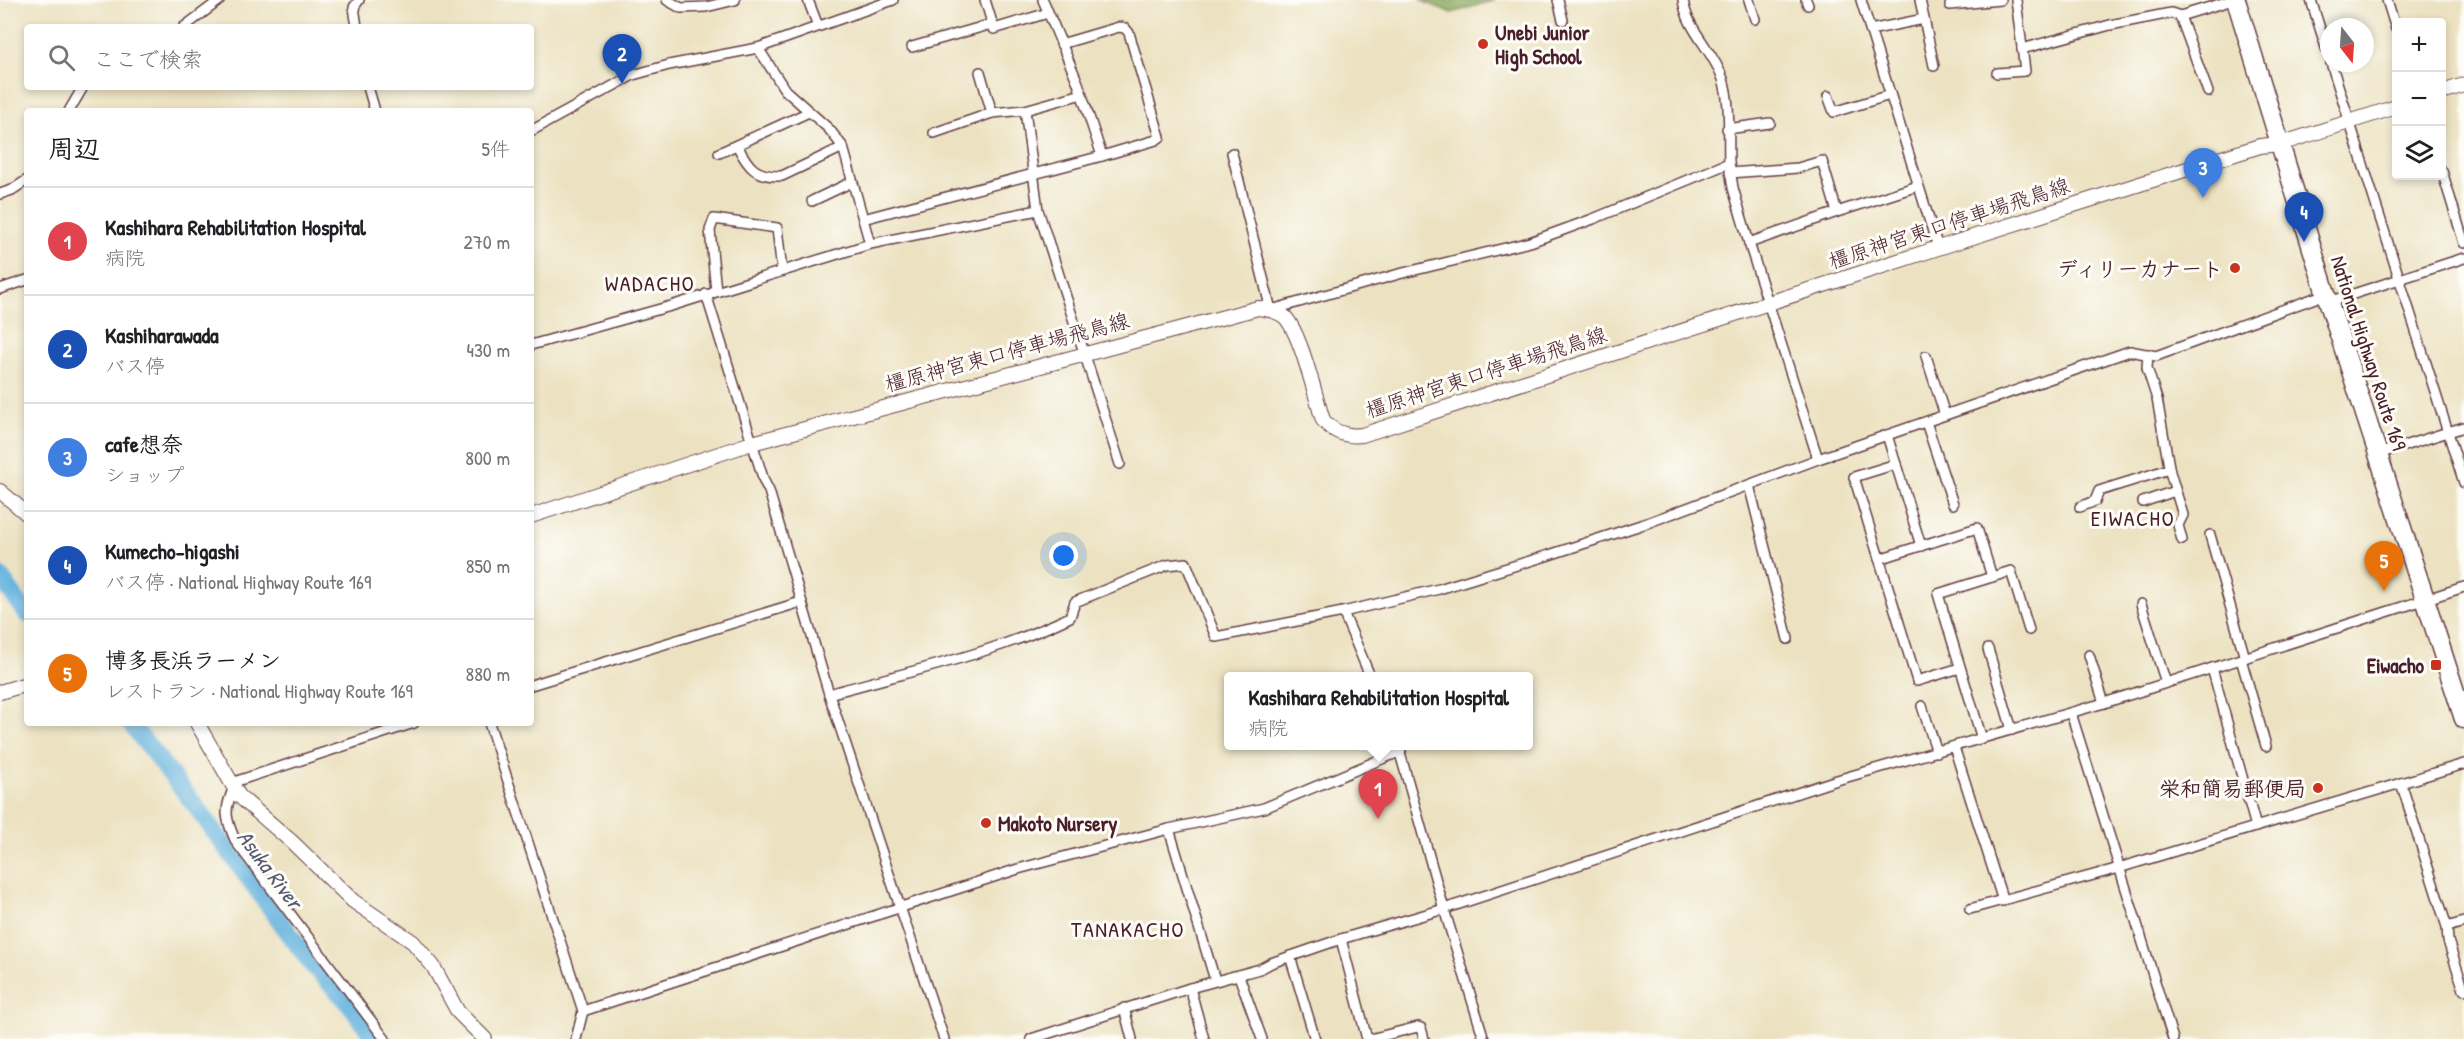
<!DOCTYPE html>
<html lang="ja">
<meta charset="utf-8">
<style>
:root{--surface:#fff;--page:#f6f6f6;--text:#202124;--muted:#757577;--line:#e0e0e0;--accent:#0b8043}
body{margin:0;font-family:"Patrick Hand","Klee One",sans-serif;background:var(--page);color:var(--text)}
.controls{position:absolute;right:18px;top:18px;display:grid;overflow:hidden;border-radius:6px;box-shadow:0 3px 9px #0003}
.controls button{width:54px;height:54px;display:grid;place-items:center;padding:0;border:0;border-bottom:2px solid var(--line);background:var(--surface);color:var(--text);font:30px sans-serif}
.compass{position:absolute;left:2320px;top:18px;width:54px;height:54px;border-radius:50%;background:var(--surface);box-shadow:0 3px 9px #0003;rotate:163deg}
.you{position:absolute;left:1064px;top:556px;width:21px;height:21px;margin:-15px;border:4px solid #fff;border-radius:50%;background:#1a73e8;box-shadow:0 0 0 9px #1a73e833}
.badge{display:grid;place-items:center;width:39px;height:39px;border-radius:50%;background:var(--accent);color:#fff;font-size:20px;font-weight:700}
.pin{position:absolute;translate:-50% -50px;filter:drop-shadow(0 2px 3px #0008)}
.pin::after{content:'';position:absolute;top:32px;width:21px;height:18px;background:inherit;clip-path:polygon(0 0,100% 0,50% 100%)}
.popup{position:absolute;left:1224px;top:672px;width:309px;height:78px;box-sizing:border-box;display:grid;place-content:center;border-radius:6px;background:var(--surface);filter:drop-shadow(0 2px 4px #0005);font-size:20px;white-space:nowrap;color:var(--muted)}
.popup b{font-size:22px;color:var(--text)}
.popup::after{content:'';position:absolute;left:50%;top:100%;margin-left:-12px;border:12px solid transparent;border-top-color:var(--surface)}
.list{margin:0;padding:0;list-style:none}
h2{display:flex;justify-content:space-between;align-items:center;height:78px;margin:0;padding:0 24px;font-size:26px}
h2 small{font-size:20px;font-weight:400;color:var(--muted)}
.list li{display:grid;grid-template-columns:39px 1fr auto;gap:18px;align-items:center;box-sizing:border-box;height:108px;padding:0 24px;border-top:2px solid var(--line)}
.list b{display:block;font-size:22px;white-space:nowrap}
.list p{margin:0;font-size:20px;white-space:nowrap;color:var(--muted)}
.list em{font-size:20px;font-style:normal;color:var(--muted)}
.icon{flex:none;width:33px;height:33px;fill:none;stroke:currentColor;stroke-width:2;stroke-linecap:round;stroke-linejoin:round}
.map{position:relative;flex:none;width:2464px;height:1039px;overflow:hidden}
.search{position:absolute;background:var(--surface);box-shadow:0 3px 9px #0003;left:24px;top:24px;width:510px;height:66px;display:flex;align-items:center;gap:15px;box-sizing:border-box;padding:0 21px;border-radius:6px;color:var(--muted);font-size:22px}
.panel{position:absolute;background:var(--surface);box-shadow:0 3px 9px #0003;left:24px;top:108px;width:510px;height:618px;border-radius:6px}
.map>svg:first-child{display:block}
.forest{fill:#8aab5f;stroke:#6a6545;stroke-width:1.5}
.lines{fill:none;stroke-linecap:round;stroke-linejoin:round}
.river{stroke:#64b2de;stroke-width:18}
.street-casing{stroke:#623c42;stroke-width:12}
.secondary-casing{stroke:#623c42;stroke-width:16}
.highway-casing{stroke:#623c42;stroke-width:21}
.street{stroke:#fff;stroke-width:9}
.secondary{stroke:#fff;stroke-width:14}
.highway{stroke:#fff;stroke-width:18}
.poi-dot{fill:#c8321e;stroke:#fdfcf7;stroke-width:2}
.labels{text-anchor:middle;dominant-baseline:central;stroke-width:6;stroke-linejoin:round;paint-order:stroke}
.poi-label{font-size:21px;font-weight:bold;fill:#4a1f2b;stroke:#fdfcf7;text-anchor:end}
.street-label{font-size:21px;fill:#4a1f2b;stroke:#fdfcf7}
.neighbourhood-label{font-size:22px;letter-spacing:1.5px;fill:#4a1f2b;stroke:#fdfcf7}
.water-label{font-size:22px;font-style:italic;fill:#545a73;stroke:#fdfcf7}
</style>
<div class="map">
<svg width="2464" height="1039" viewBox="0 0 2464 1039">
<rect width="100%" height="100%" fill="#fdfcf7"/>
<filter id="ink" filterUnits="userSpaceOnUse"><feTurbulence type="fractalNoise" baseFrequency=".0167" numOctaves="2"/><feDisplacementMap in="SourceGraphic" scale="12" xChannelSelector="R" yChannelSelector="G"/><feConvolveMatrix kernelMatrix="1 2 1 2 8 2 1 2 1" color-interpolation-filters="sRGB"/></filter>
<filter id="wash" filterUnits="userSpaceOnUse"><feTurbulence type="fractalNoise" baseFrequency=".008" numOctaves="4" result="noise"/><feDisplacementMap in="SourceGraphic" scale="24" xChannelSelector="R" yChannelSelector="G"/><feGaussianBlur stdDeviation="1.35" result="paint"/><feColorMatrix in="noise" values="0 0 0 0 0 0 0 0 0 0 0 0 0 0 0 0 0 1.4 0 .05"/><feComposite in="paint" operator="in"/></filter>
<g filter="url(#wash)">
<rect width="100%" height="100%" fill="#ece2c1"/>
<!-- forest -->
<path class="forest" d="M1420,0h75l-43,13z"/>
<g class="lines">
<!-- river -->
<g class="river">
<path d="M0,576l27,38"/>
<path d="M130,723l64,81 119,162 37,38 25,35"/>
</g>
</g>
</g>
<g filter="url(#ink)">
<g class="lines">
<defs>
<g id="street">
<path d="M667,0l14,8 25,-1 29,-7"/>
<path d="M808,0l10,26"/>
<path d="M985,0l9,29 54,-16"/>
<path d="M1558,0l5,20"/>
<path d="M1749,0l6,19"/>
<path d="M1806,0l2,5"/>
<path d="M1861,0l77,248"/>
<path d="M1920,0l14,66"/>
<path d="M2311,0l18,57"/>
<path d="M2387,0l9,29"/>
<path d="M1950,5l50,-5"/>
<path d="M2180,16l28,76"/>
<path d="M184,27l36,-27"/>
<path d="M357,27l-3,-20 5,-7"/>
<path d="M1870,30l54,-11"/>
<path d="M1061,44l58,-17 6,1 4,5 31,104 -4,3 -54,16"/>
<path d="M912,47l80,-23"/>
<path d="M758,48l27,42 44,39 14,18 27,97"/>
<path d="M2022,49l88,-24 61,-12 9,3 53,-16"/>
<path d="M2331,63l133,420"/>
<path d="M980,72l12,41"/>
<path d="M1997,73l28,-2 -9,-71"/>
<path d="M368,87l7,24"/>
<path d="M1828,96l6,16 56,-17"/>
<path d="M1025,110l13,100 82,254"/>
<path d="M69,111l14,-24"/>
<path d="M1727,129l43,-6"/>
<path d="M531,131l102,-56 36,-10 89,-17 135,-48"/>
<path d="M934,133l58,-20 33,-3 57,-16"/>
<path d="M737,145c11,22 18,32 45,31l61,-29"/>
<path d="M719,153l90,-41"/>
<path d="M1232,153l39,157 128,-36 131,-32 63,-23 136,-56c-1,-27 2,-59 -6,-84 -10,-29 -36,-49 -40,-79"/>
<path d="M1729,163l4,25 16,55 69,216"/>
<path d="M2442,171l22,72"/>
<path d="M1730,173l68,-5 24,-7 15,51"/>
<path d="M0,194l12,-4 15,-10"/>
<path d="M812,201l40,-19"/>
<path d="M863,219l239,-63 -24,-73 -35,-83"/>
<path d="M1749,243l88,-31 81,-26"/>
<path d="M0,289l27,-9"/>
<path d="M716,291l-6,-61 4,-11 63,9 5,43"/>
<path d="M706,294l58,187 5,10 60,203 115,345"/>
<path d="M2329,302l135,-44"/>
<path d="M531,345l140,-39 199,-62 168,-34"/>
<path d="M2148,354l-1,14 10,31 13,73 13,43 -5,10 4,15"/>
<path d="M1926,356l19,59"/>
<path d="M1926,422l27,82"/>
<path d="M1887,435l34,111"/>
<path d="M2378,454l86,-27"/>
<path d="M1896,464l-42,13 63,204 43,-13"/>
<path d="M1749,485l39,154"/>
<path d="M2143,502l32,-11"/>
<path d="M2080,507l15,-6 4,-10 70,-22"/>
<path d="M2210,535l35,123"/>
<path d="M1879,559l98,-31 15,49"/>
<path d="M2141,604l25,79"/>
<path d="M1343,612l27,64"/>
<path d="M1988,649l24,81"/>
<path d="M2089,655l15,48"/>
<path d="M2241,659l25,87"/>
<path d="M2212,668l44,159"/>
<path d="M531,685l270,-83"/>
<path d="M829,694c81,-23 165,-40 241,-77l5,-15 92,-37 19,-2 30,74 127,-25 96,-23 107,-33 101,-33 171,-64 312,-108 26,5 170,-62"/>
<path d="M1922,706l15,46"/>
<path d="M2071,713l102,326"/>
<path d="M489,723l94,288 -7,28"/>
<path d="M1982,739l-44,-145 73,-23 18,59"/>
<path d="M1398,746l46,163 40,130"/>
<path d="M1954,747l49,154"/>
<path d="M231,783l183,-60"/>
<path d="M2401,783l46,144 17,-5"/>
<path d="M234,788c-11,22 -8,32 2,54l149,197"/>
<path d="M1169,829l46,151"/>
<path d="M1970,909l142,-39 352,-106"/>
<path d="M2447,927l1,14 16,49"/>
<path d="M1341,939l26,100"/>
<path d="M1290,956l25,83"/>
<path d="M1239,976l23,63"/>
<path d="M1190,988l14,51"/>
<path d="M1124,1008l8,31"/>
<path d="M583,1011l435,-142 151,-40 95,-21 137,-57"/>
<path d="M1031,1039l159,-51 70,-19 11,-6 70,-24 103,-30 393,-129 267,-77 360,-116"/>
<path d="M1370,1039l48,-12 3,1 3,11"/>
</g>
<g id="secondary">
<path d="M2442,92l22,-7"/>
<path d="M0,491l27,23"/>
<path d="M531,516l221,-73 506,-135c10,1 20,3 27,9 16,17 30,79 38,103 10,12 22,17 39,15l576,-187 322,-102 20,-2 116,-37"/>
<path d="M0,692l27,-8"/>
<path d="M197,723l42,73 53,46 61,59 60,41 20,24 25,46 27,27"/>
</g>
<path id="highway" d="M2236,0l90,294 138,425"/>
</defs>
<!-- street casing -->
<use href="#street" class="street-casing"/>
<!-- secondary casing -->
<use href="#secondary" class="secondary-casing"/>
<!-- highway casing -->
<use href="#highway" class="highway-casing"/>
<!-- street -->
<use href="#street" class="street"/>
<!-- secondary -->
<use href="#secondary" class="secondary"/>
<!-- highway -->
<use href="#highway" class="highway"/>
</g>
</g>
<!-- markers -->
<g class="poi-dot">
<circle cx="1483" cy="44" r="6"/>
<circle cx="2235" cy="268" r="6"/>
<rect x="2430" y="659" width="12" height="12" rx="3"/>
<circle cx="2318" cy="788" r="6"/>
<circle cx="986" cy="823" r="6"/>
</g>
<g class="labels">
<!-- poi labels -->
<g class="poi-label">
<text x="1495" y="32" text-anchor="start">Unebi Junior<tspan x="1495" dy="24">High School</tspan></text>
<text x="2223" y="268">ディリーカナート</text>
<text x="2424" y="665">Eiwacho</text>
<text x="2306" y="788">栄和簡易郵便局</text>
<text x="998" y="823" text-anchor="start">Makoto Nursery</text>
</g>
<!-- street labels -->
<g class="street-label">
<text transform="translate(1949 223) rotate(-18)">橿原神宮東口停車場飛鳥線</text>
<text transform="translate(1007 352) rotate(-15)">橿原神宮東口停車場飛鳥線</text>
<text transform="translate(2369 353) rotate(72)">National Highway Route 169</text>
<text transform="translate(1486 372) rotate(-18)">橿原神宮東口停車場飛鳥線</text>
</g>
<!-- neighbourhood labels -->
<g class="neighbourhood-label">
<text x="650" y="283">WADACHO</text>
<text x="2133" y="518">EIWACHO</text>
<text x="1128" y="929">TANAKACHO</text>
</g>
<!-- water labels -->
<g class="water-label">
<text transform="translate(270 869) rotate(53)">Asuka River</text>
</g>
</g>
</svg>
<div class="controls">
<button>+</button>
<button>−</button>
<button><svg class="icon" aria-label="layers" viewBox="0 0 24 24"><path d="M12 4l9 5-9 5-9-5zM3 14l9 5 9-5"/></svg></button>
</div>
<svg class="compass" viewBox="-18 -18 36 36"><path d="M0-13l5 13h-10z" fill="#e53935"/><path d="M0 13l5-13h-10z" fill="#757577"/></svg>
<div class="you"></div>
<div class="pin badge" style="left:1378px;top:819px;background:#e0444e">1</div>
<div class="popup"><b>Kashihara Rehabilitation Hospital</b>病院</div>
<div class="pin badge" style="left:622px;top:84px;background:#1a4fb4">2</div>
<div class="pin badge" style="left:2203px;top:198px;background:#3f7fe0">3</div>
<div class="pin badge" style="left:2304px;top:242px;background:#1a4fb4">4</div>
<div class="pin badge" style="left:2384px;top:591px;background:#e8710a">5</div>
<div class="search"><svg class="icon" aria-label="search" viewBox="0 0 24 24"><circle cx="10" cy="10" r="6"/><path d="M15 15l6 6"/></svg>ここで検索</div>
<section class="panel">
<h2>周辺<small>5件</small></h2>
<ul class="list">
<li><span class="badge" style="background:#e0444e">1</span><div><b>Kashihara Rehabilitation Hospital</b><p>病院</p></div><em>270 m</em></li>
<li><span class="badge" style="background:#1a4fb4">2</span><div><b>Kashiharawada</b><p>バス停</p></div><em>430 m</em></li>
<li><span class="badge" style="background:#3f7fe0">3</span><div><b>cafe想奈</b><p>ショップ</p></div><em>800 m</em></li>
<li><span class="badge" style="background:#1a4fb4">4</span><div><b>Kumecho-higashi</b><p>バス停 · National Highway Route 169</p></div><em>850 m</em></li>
<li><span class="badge" style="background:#e8710a">5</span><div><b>博多長浜ラーメン</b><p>レストラン · National Highway Route 169</p></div><em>880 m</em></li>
</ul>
</section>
</div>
